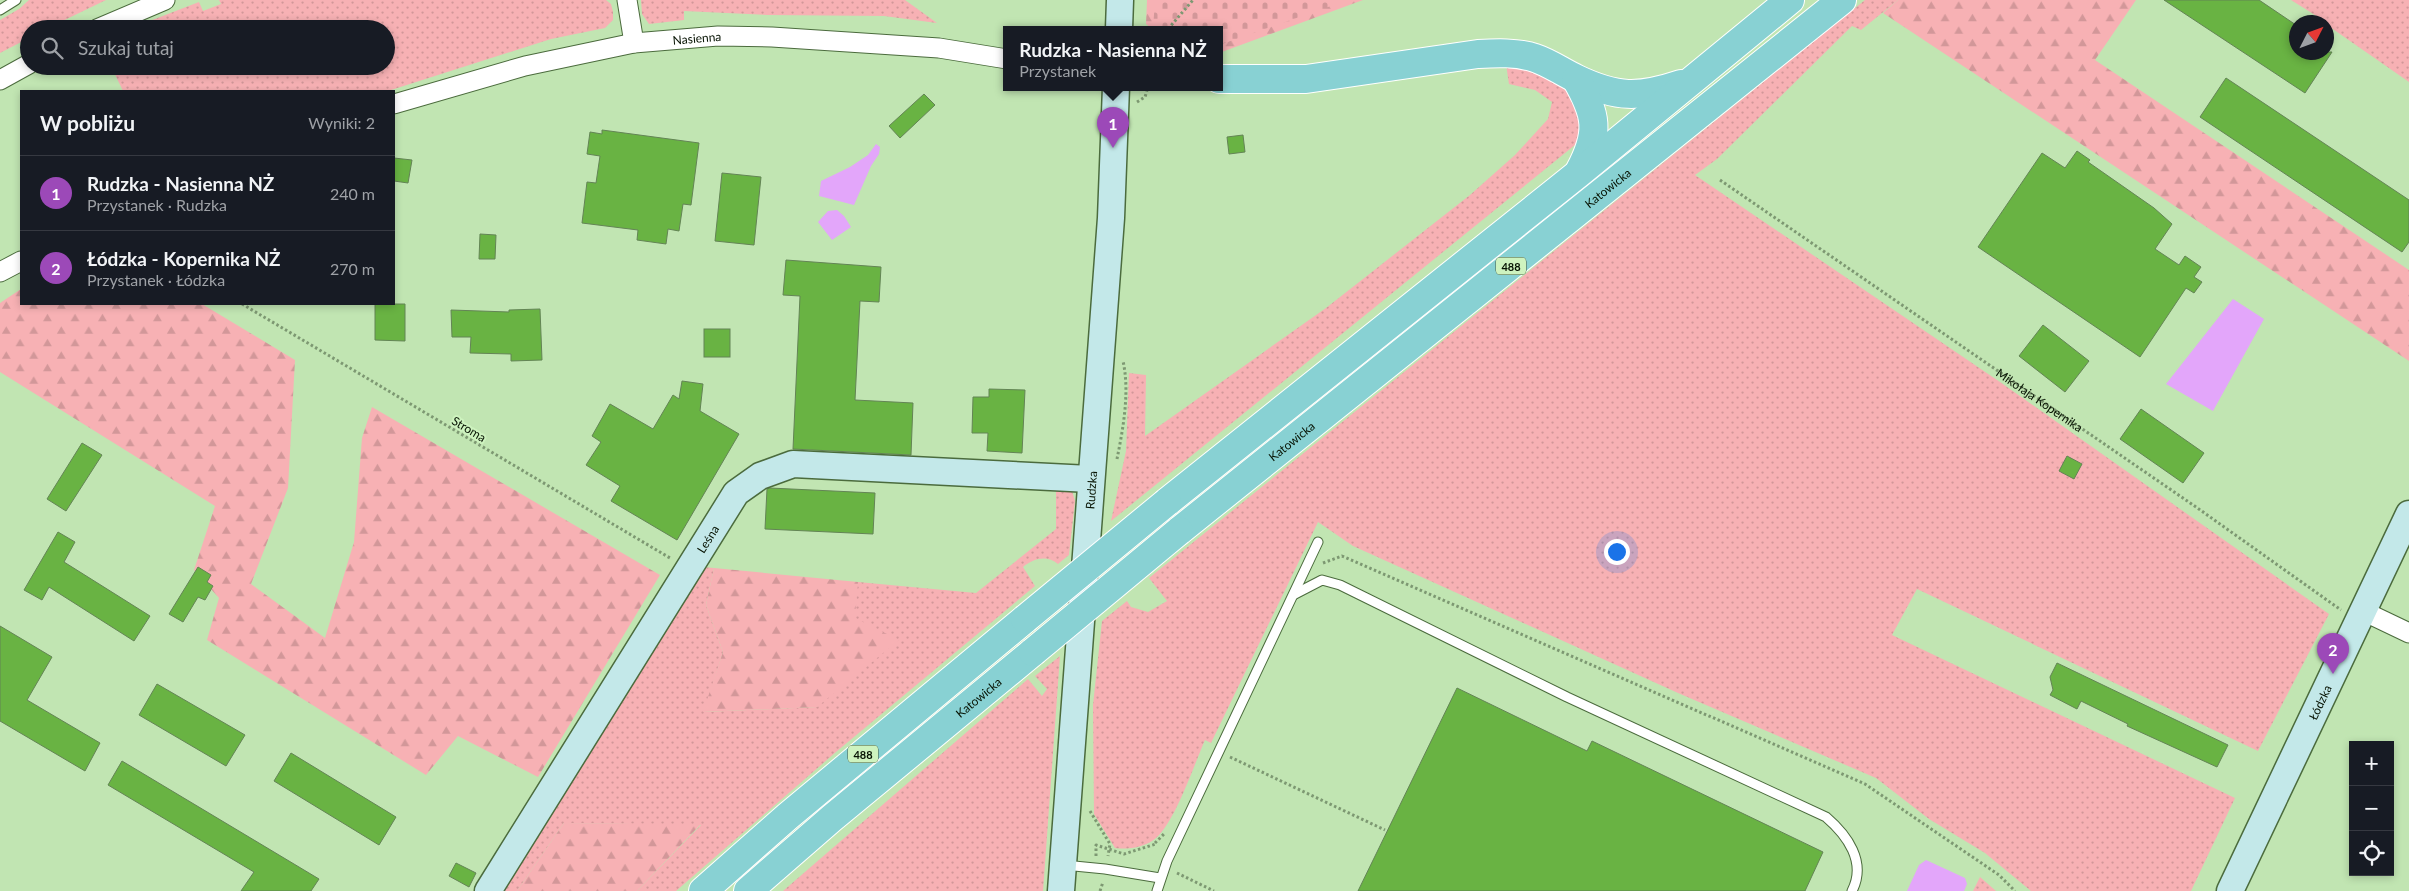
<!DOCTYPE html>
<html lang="pl">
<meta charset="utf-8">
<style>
:root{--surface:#171b24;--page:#242831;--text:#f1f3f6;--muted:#9ea1a6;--line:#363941;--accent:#9c49b8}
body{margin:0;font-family:Lato,sans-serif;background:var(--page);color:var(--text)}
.controls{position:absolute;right:15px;bottom:15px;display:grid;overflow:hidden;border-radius:0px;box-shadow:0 2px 8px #0003}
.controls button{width:45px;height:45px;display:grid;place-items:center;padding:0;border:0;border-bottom:1px solid var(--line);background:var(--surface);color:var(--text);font:25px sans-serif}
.compass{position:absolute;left:2289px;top:15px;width:45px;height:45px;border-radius:50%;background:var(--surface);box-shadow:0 2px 8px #0003;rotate:48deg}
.you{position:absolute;left:1616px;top:551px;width:18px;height:18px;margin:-12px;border:4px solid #fff;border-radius:50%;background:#1a73e8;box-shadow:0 0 0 8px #1a73e833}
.badge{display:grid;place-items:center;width:32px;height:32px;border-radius:50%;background:var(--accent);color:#fff;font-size:16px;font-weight:700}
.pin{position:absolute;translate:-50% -41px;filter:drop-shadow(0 1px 2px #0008)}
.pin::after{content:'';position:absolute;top:26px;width:18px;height:15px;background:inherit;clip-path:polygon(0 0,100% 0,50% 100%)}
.popup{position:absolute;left:1003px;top:26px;width:220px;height:65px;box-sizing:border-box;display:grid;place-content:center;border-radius:0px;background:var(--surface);filter:drop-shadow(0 1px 4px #0005);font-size:16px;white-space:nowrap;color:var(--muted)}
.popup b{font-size:19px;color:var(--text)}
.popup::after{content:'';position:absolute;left:50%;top:100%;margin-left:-10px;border:10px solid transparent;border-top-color:var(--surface)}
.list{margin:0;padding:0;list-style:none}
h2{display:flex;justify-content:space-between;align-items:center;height:65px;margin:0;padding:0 20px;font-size:21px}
h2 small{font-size:16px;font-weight:400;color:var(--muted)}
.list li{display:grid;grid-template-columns:32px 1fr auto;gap:15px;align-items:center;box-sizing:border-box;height:75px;padding:0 20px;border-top:1px solid var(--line)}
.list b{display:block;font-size:19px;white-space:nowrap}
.list p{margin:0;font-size:16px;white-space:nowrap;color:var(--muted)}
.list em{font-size:16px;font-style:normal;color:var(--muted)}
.icon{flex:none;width:28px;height:28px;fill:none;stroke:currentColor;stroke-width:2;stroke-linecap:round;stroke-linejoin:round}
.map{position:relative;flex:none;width:2409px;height:891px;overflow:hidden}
.search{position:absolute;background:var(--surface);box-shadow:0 2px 8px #0003;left:20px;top:20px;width:375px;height:55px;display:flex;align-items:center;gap:12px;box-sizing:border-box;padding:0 18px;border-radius:28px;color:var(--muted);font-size:19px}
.panel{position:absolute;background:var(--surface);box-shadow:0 2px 8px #0003;left:20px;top:90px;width:375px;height:215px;border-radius:0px}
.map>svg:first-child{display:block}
.grass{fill:url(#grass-dots)}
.forest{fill:url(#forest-firs)}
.cemetery{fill:url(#cemetery-stones)}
.water{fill:#e3a6fa}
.building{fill:#69b343;stroke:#638455}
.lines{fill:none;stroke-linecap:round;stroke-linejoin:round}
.lane-casing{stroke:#4b6b3d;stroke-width:11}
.street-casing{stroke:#4b6b3d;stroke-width:21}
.secondary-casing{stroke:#4b6b3d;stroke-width:29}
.primary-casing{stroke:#fff;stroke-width:30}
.path{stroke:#7d9872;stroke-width:3;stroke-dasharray:2.5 2.5;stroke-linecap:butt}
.lane{stroke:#fff;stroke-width:9}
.street{stroke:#fff;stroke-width:19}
.secondary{stroke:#c3e8e9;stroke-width:26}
.primary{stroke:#88d1d3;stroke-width:28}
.primary-bridge-casing{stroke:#fff;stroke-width:30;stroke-linecap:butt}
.primary-bridge{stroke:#88d1d3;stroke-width:28}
.labels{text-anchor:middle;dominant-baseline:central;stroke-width:4;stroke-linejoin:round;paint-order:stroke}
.shield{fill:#cef3bf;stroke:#42563b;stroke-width:1}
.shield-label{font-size:11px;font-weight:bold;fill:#061202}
.street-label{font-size:12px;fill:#061202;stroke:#cef3bf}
</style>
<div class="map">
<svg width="2409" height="891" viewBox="0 0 2409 891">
<defs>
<pattern id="grass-dots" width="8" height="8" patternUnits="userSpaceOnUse" patternTransform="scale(1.25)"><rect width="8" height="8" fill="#f7b1b4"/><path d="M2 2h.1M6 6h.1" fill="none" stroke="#d29799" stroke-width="1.8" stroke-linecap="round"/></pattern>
<pattern id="forest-firs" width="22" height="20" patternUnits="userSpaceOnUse" patternTransform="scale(1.25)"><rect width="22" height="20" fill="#f7b1b4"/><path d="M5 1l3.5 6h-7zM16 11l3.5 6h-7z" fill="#d29799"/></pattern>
<pattern id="cemetery-stones" width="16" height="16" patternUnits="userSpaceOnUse" patternTransform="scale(1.25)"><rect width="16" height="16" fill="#f7b1b4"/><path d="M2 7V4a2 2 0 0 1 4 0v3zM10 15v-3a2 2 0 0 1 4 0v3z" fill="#d29799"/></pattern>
</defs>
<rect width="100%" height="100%" fill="#c1e5b2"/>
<!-- grass -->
<g class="grass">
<path d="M29,0h77l-60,29h-17v9l-29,15v-33l19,-11z"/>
<path d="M219,0h387l5,4 2,8v8l-8,8 -54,11 -163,52h-265l-12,-25h275v-37h-257l70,-27 4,9 18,-7z"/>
<path d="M641,0h264l32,23 -53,-7 -117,-1 -83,-4v9l-35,4 -7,-10z"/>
<path d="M1865,0h33l-37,30 -9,-4 -135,133 -22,16 305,207 329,232 -71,137 -341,-162 -25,46 343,163 -44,93h-160l-46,-38 -56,-34 -53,-41 -198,-85 -325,-147 -35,-24 -107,221 -6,-3c-11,25 -30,82 -49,98 -10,9 -28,12 -41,10l-21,-34 -1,-109 9,-84 25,-20 4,6 17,5 19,-11 -18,-23z"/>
<path d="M2291,0h118v82l-82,-57 -1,-3z"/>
<path d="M1506,64l26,5 44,26 6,38 -7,12 -464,376 15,-70 3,-78 17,2 -1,61 181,-128 144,-113 45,-40 33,-36 4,-17 -17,-12 -26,-6z"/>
<path d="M1056,489l16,2 3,10 -6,54 -11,9c-11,-9 -24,-6 -35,3l12,19 -199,166 -160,139h-39l64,-66 -137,-2 -47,68h-17l202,-324 12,1 -8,37 17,47 -19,60 113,-5 41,-125 118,11 80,-64z"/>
<path d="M1060,656l-17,235h-260l245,-212 14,17 5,-7 -12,-13z"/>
<path d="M1980,877l16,14h-23z"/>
</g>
<!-- forest -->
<g class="forest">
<path d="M1147,0h216l-144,53v-24h-67l-6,-5z"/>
<path d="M1898,0h238l-41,60 314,210v91l-526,-348z"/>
<path d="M21,289v15h181l93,56 -7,128 -37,96 74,54 29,-96 8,-104 10,-31 288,168 -122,202 -80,-41 -32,39 -219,-135 12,-42 -25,-28 21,-64 -215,-134v-69z"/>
<path d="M714,568l144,14 -3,36 44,22 -82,67 -114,5 20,-60 -17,-47z"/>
<path d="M564,823l137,1 -64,67h-120z"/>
</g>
<!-- cemetery -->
<path class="cemetery" d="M1155,0h193l-129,45v-16h-66z"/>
<!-- water -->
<g class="water">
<path d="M876,144l4,3 -1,7 -8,12 -17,39 -35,-9 2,-15 29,-14 18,-12z"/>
<path d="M837,210l7,6 7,11 -19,13 -14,-18 10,-11z"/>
<path d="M2233,299l31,20 -51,92 -47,-27z"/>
<path d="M1926,860l39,18 2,6 -3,7h-57l12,-26z"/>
</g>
<!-- building -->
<g class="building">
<path d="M2164,0h95l37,25v27h36l-27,41z"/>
<path d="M2226,78l183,122v42l-7,10 -202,-135z"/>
<path d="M924,94l11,11 -35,33 -11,-12z"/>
<path d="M602,130l97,13 -8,62 -8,-1 -4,27 -11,-2 -2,15 -29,-4 1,-10 -56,-7 5,-41 9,1 4,-27 -13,-2 3,-22 12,2z"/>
<path d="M1243,135l2,17 -16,2 -2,-17z"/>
<path d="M2077,151l13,9 -2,2 66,46 18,16 -17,25 24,16 6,-9 16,11 -7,10 8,5 -8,11 -8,-5 -46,69 -162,-110 64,-94 23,15z"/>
<path d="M394,158l18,2 -4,23 -14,-2z"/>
<path d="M722,173l39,4 -7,68 -39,-4z"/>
<path d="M480,234l16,1 -1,24h-16z"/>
<path d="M786,260l95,7 -2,35 -19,-1 -5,99 58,3 -2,52 -118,-6 7,-153 -17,-1z"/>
<path d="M375,304h30v37l-30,-1z"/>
<path d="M540,309l2,51 -31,1v-7l-41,-1 1,-16h-19l-1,-27 58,2v-2z"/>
<path d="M2043,325l46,36 -24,31 -46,-36z"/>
<rect x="704" y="329" width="26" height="28"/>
<path d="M682,381l21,3 -3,27 39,23 -62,106 -66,-39 9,-15 -34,-21 15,-23 -9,-6 18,-32 43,25 20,-34 6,4z"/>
<path d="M989,389l36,1 -3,63 -35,-2 1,-18h-16l1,-36h16z"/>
<path d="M2141,409l63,44 -21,30 -63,-44z"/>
<path d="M82,443l20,12 -36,56 -19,-12z"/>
<path d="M2067,456l15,8 -8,15 -15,-8z"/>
<path d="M770,488l105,5 -2,41 -108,-5 2,-40z"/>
<path d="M58,532l17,10 -11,20 86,54 -16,25 -85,-54 -7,13 -18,-10z"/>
<path d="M198,567l13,8 -4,7 6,4 -8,14 -7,-3 -15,25 -14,-8z"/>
<path d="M0,626l52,31 -25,43 73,43 -15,28 -85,-50z"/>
<path d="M2057,663l171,82 -11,22 -90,-41 1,-2 -47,-23 -4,8 -27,-14 3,-5 -3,-13z"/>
<path d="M157,684l88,51 -19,31 -87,-51z"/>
<path d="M1457,688l130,63 5,-10 231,111 -18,39h-447z"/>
<path d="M291,753l105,64 -17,28 -105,-64z"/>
<path d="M122,761l197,118 -8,12h-70l13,-19 -146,-87z"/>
<path d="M456,863l20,10 -7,14 -20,-11z"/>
</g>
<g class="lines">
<defs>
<g id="lane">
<path d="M0,10l16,-10"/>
<path d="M1295,594l27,-14 18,5 227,112 259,120c21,18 41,45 26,74"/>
<path d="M1064,865l41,4 55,9"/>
<path d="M1157,891l10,-30 151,-319"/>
</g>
<g id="street">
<path d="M627,0l7,43"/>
<path d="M97,29l68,-29"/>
<path d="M0,80l29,-16"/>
<path id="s2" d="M394,104l131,-38 109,-23 84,-7 54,1 167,11 68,11"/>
<path d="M0,272l21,-11"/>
<path d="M2363,611l46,22"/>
</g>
<g id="secondary">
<path d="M1119,29l1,-29"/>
<path id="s3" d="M488,891l248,-398 24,-17 33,-12 297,15"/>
<path id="s4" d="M1061,891l50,-673 5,-131"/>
<path id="s5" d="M2230,891l179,-377"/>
</g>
<g id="primary">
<path d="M1219,79h87l172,-25c18,-1 39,-2 57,4 15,5 27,14 42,21 40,19 62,19 104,5"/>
<path d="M1576,79c21,36 24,53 4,91"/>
<path d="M1167,502l412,-329 211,-173"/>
<path id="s6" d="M1179,531l663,-531"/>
<path d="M703,891l85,-75 237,-197"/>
<path id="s7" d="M748,891l84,-73 201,-166"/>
</g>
</defs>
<!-- lane casing -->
<use href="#lane" class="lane-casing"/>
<!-- street casing -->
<use href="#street" class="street-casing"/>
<!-- secondary casing -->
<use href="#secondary" class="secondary-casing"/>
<!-- primary casing -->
<use href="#primary" class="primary-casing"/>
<!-- path -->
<g class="path">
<path d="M1168,29l25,-29"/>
<path d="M1137,102l8,-5 3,-10"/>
<path id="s1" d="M1720,180l476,327 145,103"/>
<path d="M242,304l428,254"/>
<path d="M1117,459c6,-30 13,-67 6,-98"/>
<path d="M1323,563l19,-7 523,228 134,91 16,16"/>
<path d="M1230,757l155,73"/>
<path d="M1090,811l20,33 -2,12"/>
<path d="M1155,843l10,-10"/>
<path d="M1096,856v-11l28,9 32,-10"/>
<path d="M1177,873l37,18"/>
<path d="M1100,891l3,-9"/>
</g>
<!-- lane -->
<use href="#lane" class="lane"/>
<!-- street -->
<use href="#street" class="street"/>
<!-- secondary -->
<use href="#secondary" class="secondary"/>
<!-- primary -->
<use href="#primary" class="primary"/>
<defs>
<g id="primary-bridge">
<path d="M1025,619l142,-117"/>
<path d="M1033,652l146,-121"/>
</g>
</defs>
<!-- primary-bridge casing -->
<use href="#primary-bridge" class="primary-bridge-casing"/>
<!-- primary-bridge -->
<use href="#primary-bridge" class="primary-bridge"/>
</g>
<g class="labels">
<!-- shield labels -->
<g class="shield">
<rect x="1496" y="257.5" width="30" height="17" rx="4"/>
<rect x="848" y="745.5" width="30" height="17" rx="4"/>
</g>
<g class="shield-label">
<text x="1511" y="266">488</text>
<text x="863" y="754">488</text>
</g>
<!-- street labels -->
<g class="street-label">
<text stroke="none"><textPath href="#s2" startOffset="311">Nasienna</textPath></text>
<text stroke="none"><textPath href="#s6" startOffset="549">Katowicka</textPath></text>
<text stroke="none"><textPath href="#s1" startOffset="388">Mikołaja Kopernika</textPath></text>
<text transform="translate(469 429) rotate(31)">Stroma</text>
<text stroke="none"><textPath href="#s6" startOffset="144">Katowicka</textPath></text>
<text stroke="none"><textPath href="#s4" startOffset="402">Rudzka</textPath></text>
<text stroke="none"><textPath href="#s3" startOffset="415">Leśna</textPath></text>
<text stroke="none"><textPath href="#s7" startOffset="301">Katowicka</textPath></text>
<text stroke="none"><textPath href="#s5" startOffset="209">Łódzka</textPath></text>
</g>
</g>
</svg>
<div class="controls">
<button>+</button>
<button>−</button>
<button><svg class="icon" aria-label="locate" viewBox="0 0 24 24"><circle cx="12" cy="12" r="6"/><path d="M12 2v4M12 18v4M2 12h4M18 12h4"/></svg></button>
</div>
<svg class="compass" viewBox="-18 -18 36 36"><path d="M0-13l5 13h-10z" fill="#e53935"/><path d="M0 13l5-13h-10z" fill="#9ea1a6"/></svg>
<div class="you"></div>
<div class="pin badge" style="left:1113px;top:148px">1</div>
<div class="popup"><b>Rudzka - Nasienna NŻ</b>Przystanek</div>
<div class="pin badge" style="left:2333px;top:674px">2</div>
<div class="search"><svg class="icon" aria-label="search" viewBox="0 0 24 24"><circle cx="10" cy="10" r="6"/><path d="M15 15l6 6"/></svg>Szukaj tutaj</div>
<section class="panel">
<h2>W pobliżu<small>Wyniki: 2</small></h2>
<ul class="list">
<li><span class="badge">1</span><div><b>Rudzka - Nasienna NŻ</b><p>Przystanek · Rudzka</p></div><em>240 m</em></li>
<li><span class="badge">2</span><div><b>Łódzka - Kopernika NŻ</b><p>Przystanek · Łódzka</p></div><em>270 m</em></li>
</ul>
</section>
</div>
